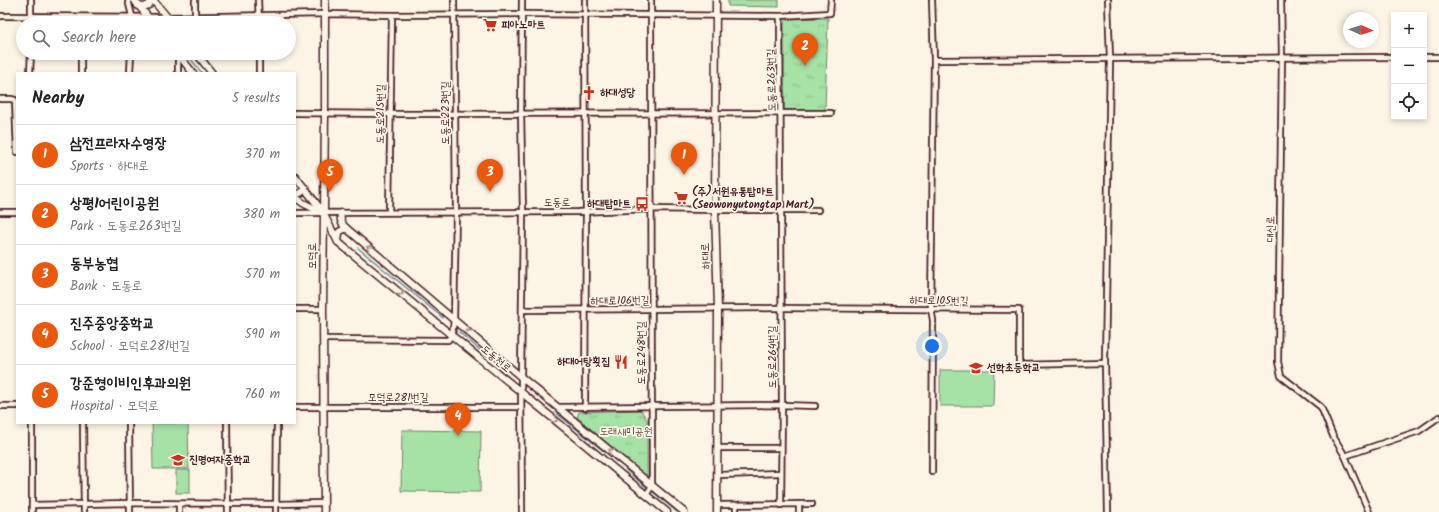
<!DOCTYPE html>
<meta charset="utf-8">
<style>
:root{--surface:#fff;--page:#f6f6f6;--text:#222;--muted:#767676;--line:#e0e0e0;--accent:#ea580c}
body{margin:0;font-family:Kalam,"Poor Story",sans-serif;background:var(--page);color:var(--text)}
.controls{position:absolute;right:12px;top:12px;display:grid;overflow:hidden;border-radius:0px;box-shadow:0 2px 6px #0003}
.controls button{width:36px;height:36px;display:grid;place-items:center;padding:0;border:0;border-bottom:1px solid var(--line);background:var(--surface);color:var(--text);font:20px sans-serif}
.compass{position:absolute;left:1343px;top:12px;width:36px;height:36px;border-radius:50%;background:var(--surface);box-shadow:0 2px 6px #0003;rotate:93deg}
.you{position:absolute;left:932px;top:346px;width:14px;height:14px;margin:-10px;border:3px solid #fff;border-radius:50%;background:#1a73e8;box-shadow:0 0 0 6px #1a73e833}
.badge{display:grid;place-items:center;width:26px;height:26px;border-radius:50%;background:var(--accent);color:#fff;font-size:13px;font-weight:700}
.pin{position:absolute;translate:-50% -33px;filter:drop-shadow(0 1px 2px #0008)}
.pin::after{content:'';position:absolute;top:21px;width:14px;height:12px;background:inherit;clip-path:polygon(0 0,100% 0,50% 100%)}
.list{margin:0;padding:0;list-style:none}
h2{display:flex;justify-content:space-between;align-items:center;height:52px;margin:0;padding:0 16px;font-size:17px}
h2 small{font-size:13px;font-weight:400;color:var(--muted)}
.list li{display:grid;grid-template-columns:26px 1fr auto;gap:12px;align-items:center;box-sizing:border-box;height:60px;padding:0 16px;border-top:1px solid var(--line)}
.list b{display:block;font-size:15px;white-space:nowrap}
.list p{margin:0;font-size:13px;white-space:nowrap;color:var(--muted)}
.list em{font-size:13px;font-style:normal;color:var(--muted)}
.icon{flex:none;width:22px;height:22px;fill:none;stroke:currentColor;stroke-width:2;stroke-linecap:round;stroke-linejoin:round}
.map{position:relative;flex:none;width:1439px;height:512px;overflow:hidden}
.search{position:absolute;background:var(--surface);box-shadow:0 2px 6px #0003;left:16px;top:16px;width:280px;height:44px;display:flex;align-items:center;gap:10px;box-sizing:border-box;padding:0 14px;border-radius:22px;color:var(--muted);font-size:15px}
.panel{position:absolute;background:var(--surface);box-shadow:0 2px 6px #0003;left:16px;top:72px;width:280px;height:352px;border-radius:0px}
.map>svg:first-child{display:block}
.park{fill:url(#park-tufts);stroke:#788068}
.garden{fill:#a6e1a6;stroke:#788068}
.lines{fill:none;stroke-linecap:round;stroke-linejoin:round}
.stream{stroke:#718d9e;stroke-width:1.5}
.street-casing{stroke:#4a1f2b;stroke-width:8}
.secondary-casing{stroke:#4a1f2b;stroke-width:9}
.street{stroke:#fcf5e5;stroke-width:4.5}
.secondary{stroke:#fcf5e5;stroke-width:6}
.oneway{stroke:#a38a88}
.labels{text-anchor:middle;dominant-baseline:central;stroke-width:3.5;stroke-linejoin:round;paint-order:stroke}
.poi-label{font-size:11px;font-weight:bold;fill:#4a1f2b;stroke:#fcf5e5;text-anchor:start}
.street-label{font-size:11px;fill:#4a1f2b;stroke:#fcf5e5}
.park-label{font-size:11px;fill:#61504a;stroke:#fcf5e5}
</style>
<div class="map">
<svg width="1439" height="512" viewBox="0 0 1439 512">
<defs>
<pattern id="park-tufts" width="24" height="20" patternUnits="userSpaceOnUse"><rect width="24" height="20" fill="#a6e1a6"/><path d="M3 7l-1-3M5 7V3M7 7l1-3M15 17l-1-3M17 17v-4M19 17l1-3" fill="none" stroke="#90c18f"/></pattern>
</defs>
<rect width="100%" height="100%" fill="#fcf5e5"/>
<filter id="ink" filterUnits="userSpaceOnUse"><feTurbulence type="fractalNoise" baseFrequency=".025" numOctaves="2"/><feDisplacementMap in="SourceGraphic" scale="8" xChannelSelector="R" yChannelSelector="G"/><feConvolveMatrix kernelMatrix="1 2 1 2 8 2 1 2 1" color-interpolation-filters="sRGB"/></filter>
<g filter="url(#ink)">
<!-- park -->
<g class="park">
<path d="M828,18l-3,92h-41v-88l2,-3z"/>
<path d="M641,410l6,10v57l-70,-60 2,-5z"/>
</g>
<!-- garden -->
<g class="garden">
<path d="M728,0h51v7l-51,-1z"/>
<path d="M940,370h54l-1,36h-53z"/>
<path d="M152,423h36l1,46h-36z"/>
<path d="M402,430l79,1 -1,61 -79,-1z"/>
<rect x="176" y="470" width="14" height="23"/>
</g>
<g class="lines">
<!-- stream -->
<g class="stream">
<path d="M186,53l16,20"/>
<path d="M358,248l85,70"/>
<path d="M459,332l28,24"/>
<path d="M555,412l66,53"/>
<path d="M626,470l20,17"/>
<path d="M653,492l24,20"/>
</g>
<defs>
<g id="street">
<path d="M31,0v23"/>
<path d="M128,0l4,16 -1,7"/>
<path d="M195,0v16"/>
<path d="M258,0l1,23"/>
<path d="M1281,0l1,57 -4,305 3,14 40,31 12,29 12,20 24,56"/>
<path d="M0,16l166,1 159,-3 67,1 130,-1 258,2 2,389 -1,100"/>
<path d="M780,16l50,-3 1,-13"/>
<path d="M82,23v-6"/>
<path d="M259,53v20"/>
<path d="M178,54v19"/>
<path d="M1424,57h15"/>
<path d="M934,60l460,-3"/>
<path d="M30,73l1,-20"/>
<path d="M81,73v-20"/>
<path d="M130,73l1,-20"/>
<path d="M0,99h11l4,1 2,52"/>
<path d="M295,113l95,1 441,-1"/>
<path d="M0,212h17"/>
<path d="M389,212l3,-197"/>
<path d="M295,213l283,-1 73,-3 64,1h103"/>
<path d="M295,309h28"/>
<path d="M522,310l260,-2 237,2v55l86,-2"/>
<path d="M323,339l125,1 4,-5 2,-15 2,-108 -2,-212"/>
<path d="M0,406h17"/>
<path d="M295,407h226"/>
<path d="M559,407l223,-2 33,1"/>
<path d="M585,408l1,-196 -1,-212"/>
<path d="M83,423l1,89"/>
<path d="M129,423l1,89"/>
<path d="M227,423l1,89"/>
<path d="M718,448h63"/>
<path d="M1345,456l74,-25 20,-14"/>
<path d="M932,472l1,-152 -2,-11 3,-249 -2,-60"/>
<path d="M718,475l63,-2"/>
<path d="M646,495l6,-9 -1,-486"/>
<path d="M32,505l98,-2 146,1 48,-1"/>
<path d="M717,505l95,-1"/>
<path d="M32,512v-89"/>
<path d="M179,512v-8"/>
<path d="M276,512l1,-89"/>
<path d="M522,512l-1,-135 2,-165 -2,-98 1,-114"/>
<path d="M736,512v-7"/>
<path d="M799,512v-8"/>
<path d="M1108,512l-3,-149 5,-304 -2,-59"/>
</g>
<g id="secondary">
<path d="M134,0l19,23"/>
<path d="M153,0l19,23"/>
<path d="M716,0l-1,210 3,99 -1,203"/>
<path d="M138,6l5,1 6,-2 2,-5"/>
<path d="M177,53l16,20"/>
<path d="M196,53l16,20"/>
<path d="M295,176l28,36"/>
<path d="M295,194c5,0 8,-1 10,-6"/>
<path d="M295,197l8,6 20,10 15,29 329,270"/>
<path d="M341,213c-1,8 0,10 5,15l175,149 163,135"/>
<path d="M338,242l1,-10 7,-4"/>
<path d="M324,512l-1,-203 2,-197v-112"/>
</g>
</defs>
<!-- street casing -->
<use href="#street" class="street-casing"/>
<!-- secondary casing -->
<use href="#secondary" class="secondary-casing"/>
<!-- street -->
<use href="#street" class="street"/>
<!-- secondary -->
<use href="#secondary" class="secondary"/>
</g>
<!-- one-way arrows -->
<defs><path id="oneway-chevron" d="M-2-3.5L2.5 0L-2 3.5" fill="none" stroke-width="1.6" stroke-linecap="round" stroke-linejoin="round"/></defs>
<g class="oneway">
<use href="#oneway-chevron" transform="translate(369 248) rotate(-140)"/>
<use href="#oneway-chevron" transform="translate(401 293) rotate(39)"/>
<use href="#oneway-chevron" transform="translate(468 332) rotate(-139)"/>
<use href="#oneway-chevron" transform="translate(555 420) rotate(39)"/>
<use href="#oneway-chevron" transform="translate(611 451) rotate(-140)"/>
</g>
</g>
<!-- icons -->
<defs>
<symbol id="supermarket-bare" viewBox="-9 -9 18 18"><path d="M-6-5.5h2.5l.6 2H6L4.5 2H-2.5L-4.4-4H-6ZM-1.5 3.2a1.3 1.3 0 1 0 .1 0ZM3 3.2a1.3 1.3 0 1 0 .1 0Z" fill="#c8321e" stroke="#fcf5e5" stroke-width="2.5" paint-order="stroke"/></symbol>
<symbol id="church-bare" viewBox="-9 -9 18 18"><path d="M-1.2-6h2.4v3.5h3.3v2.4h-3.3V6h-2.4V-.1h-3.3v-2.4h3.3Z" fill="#c8321e" stroke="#fcf5e5" stroke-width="2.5" paint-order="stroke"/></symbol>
<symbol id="bus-bare" viewBox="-9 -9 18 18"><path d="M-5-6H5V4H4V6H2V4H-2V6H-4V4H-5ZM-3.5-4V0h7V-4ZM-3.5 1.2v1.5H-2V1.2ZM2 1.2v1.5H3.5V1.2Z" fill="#c8321e" stroke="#fcf5e5" stroke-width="2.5" paint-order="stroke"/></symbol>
<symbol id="restaurant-bare" viewBox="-9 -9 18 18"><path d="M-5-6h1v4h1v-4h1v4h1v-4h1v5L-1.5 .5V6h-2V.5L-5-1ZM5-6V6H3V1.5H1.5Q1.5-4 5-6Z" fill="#c8321e" stroke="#fcf5e5" stroke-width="2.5" paint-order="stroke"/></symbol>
<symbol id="school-bare" viewBox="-9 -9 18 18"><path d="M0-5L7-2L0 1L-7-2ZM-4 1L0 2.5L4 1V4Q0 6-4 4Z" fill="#c8321e" stroke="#fcf5e5" stroke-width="2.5" paint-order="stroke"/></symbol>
</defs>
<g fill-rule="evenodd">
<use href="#supermarket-bare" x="480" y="15" width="20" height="20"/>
<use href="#church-bare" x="579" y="83" width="20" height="20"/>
<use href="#supermarket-bare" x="671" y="188" width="20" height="20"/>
<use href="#bus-bare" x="632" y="194" width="20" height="20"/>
<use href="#restaurant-bare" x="611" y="352" width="20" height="20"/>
<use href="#school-bare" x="966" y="358" width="20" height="20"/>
<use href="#school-bare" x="168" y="450" width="20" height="20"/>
</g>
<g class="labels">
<!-- poi labels -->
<g class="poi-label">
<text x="501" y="25">피아노마트</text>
<text x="600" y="93">하대성당</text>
<text x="692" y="192">(주)서원유통탑마트<tspan x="692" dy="13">(Seowonyutongtap Mart)</tspan></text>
<text x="631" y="204" text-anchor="end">하대탑마트</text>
<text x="610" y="362" text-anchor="end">하대어탕횟집</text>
<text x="987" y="368">선학초등학교</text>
<text x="189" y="460">진명여자중학교</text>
</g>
<!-- street labels -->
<g class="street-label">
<text transform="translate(772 80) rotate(-91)">도동로263번길</text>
<text transform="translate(446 113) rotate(-90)">도동로223번길</text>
<text transform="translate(381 114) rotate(-89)">도동로215번길</text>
<text x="557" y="203">도동로</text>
<text transform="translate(1271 229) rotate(-89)">대신로</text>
<text transform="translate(313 256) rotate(-90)">모덕로</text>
<text transform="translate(706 256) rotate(-92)">하대로</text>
<text transform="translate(620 301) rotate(-1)">하대로106번길</text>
<text transform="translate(939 301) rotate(1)">하대로105번길</text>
<text transform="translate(642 353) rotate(-90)">도동로248번길</text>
<text transform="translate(773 357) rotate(-90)">도동로264번길</text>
<text transform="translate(496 359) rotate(40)">도동천로</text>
<text x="398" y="398">모덕로281번길</text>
</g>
<!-- park labels -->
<g class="park-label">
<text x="626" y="432">도래새미공원</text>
</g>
</g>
</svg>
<div class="controls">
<button>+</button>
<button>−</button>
<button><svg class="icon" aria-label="locate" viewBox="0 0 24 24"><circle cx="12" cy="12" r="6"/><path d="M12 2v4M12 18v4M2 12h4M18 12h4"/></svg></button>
</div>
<svg class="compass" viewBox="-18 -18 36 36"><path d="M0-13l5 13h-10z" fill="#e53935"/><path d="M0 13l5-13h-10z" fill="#767676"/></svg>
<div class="you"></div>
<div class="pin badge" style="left:684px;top:175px">1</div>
<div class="pin badge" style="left:805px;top:66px">2</div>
<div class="pin badge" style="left:490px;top:192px">3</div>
<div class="pin badge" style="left:458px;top:436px">4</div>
<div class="pin badge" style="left:330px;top:192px">5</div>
<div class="search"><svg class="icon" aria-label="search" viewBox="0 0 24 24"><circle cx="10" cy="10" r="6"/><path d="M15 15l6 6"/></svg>Search here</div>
<section class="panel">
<h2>Nearby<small>5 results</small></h2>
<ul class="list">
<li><span class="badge">1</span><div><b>삼전프라자수영장</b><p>Sports · 하대로</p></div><em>370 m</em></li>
<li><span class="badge">2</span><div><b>상평1어린이공원</b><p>Park · 도동로263번길</p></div><em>380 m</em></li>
<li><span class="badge">3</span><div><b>동부농협</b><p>Bank · 도동로</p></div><em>570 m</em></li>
<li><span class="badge">4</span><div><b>진주중앙중학교</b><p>School · 모덕로281번길</p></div><em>590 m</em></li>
<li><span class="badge">5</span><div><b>강준형이비인후과의원</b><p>Hospital · 모덕로</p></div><em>760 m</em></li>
</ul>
</section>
</div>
